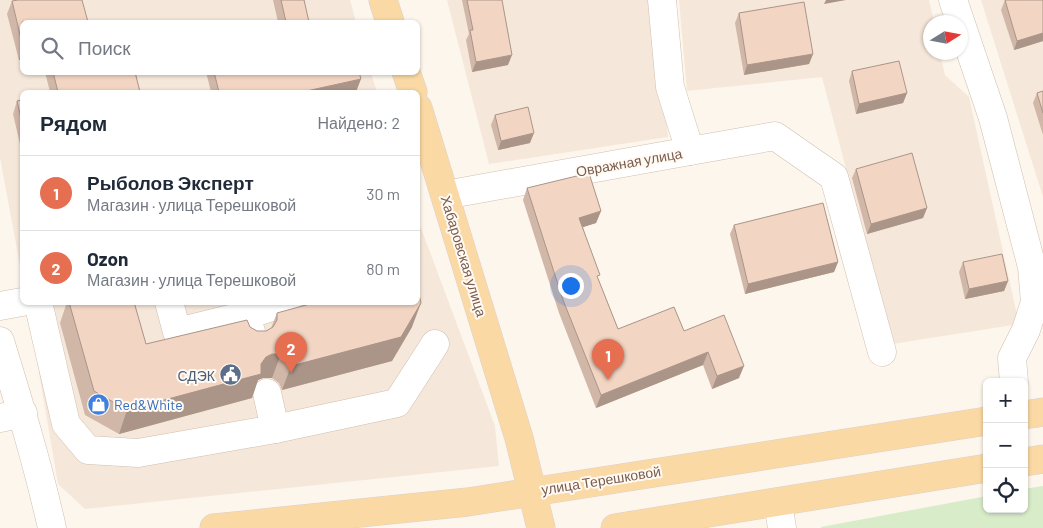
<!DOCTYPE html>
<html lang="ru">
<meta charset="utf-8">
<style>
:root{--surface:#fff;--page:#f2f2f3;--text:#1f2937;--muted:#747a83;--line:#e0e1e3;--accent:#e76f51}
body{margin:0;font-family:Barlow,sans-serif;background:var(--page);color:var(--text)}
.controls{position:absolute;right:15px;bottom:15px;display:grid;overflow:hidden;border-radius:8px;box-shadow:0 1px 4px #0004}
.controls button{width:45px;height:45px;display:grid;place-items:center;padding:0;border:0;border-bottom:1px solid var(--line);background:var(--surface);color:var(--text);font:25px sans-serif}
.compass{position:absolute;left:923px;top:15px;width:45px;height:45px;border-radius:50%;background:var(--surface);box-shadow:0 1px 4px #0004;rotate:79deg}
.you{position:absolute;left:570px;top:285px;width:18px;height:18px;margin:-12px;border:4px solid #fff;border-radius:50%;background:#1a73e8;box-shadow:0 0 0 8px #1a73e833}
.badge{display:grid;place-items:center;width:32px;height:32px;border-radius:50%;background:var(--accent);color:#fff;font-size:16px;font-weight:700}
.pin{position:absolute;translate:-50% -41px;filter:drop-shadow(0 1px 2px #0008)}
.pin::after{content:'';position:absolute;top:26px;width:18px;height:15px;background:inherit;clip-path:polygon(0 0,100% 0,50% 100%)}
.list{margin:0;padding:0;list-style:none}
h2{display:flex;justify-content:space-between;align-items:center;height:65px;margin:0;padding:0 20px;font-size:21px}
h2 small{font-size:16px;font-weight:400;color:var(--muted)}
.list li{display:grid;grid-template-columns:32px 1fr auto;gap:15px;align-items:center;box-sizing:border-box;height:75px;padding:0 20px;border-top:1px solid var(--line)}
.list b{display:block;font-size:19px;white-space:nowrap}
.list p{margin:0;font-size:16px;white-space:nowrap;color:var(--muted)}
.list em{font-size:16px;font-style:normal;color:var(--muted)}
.icon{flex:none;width:28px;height:28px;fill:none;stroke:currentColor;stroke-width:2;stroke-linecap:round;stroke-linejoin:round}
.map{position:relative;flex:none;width:1043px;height:528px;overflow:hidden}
.search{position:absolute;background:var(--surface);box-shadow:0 1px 4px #0004;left:20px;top:20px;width:400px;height:55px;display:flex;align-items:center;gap:12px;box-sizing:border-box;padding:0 18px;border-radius:8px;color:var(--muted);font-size:19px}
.panel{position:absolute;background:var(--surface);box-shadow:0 1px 4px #0004;left:20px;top:90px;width:400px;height:215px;border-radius:8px}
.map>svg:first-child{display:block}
.residential{fill:#f5e8da}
.grass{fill:#d8ecc9}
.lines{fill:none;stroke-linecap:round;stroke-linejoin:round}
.minor-casing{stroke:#d1beb0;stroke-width:29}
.major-casing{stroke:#dad1cd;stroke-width:29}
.minor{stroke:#fff;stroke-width:28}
.major{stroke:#fbd9a5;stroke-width:28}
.wall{fill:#d1b7a8}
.shaded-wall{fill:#aa9588}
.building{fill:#f3d5c3;stroke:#aa9588}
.labels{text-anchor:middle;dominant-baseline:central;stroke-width:4;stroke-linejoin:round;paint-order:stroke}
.street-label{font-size:14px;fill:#7a5c4d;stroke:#fffaf3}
.service-label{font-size:14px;fill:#4e5e75;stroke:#fffaf3;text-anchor:end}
.shop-label{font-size:14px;fill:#366cbe;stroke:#fffaf3;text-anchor:start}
</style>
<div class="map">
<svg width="1043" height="528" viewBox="0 0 1043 528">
<rect width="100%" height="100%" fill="#fdf6ec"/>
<!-- residential -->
<g class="residential">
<path d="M0,0h350l6,22h-334v50l349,1 6,19h-355v184l-22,-118z"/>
<path d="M447,0h208l13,137 -179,27z"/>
<path d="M679,0h250l5,22h-4v30l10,1 5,22 24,22 50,227 -127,20 -70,-267 -135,14z"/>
<path d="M981,0h62v197z"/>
<path d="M418,220l77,206 4,40 -414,43 -27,-25 -31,-181 391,-1z"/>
</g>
<!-- grass -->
<path class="grass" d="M1043,486v42h-222v-1l166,-31v13h37v-20z"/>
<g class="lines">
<defs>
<g id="minor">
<path d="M953,0l40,118 39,149 3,35 -9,28 -14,28 2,24"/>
<path d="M690,151l85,-15 59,41 48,175"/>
<path d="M445,195l245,-44 -20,-64 -8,-87"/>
<path d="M38,302l28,122 22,26 50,3 137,-24 122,-26 38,-59"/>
<path d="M169,302l8,30 69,-17"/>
<path d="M0,306l22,-4"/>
<path d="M251,332l-5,-17 42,-13"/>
<path d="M0,341c19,62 38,124 52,187"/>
<path d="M267,393l8,36"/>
<path d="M0,418l23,-5"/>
<path d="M778,502l4,26"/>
</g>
<g id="major">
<path d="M383,0l7,22"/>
<path d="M406,72l7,20"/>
<path d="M418,108l101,330 22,90"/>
<path d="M1024,415l19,-3"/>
<path d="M1024,462l19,-3"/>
<path d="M214,528l254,-26 519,-81"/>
<path d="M615,528l372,-60"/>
</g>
</defs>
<!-- minor casing -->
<use href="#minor" class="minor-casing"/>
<!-- major casing -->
<use href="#major" class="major-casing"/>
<!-- minor -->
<use href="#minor" class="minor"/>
<!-- major -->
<use href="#major" class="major"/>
</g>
<!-- wall -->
<g class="wall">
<path d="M273,0h31l5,22h-31z"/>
<path d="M462,0h40l6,65 -36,7 -6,-32 3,-6z"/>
<path d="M1005,0h38v41l-29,9 -13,-40z"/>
<path d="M12,1l10,21v37l-3,1 -12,-46z"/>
<path d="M739,13l74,41 -4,10 -65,11 -9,-52z"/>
<path d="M852,71l55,22 -4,10 -47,11 -7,-33z"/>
<path d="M45,72h90l5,20h-90z"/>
<path d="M206,72h153l-3,20h-145z"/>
<path d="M1043,91v44l-10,-32 4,-10z"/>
<path d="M22,100v43l-2,1 -7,-30 4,-13z"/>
<path d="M495,115l35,28 -32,7 -7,-25z"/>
<path d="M856,169l71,39 -4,10 -56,16 -15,-56z"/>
<path d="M527,188l74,23 -5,12 -13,4 15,52 20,50 66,2 55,47 -27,11 -9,-24 -107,43 -37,-95 -36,-113z"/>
<path d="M734,225l104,37 -4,10 -89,22 -15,-60z"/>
<path d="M963,262l45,19 -4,10 -39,8 -6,-27z"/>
<path d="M67,302h67l12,42 104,-17 7,4h9l5,-3 6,-15 135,14 -20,34 -110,29 -3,-7 -7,-5h-9l-5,2 -6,18 -133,36 -34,-19 -25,-92z"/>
</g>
<!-- shaded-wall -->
<g class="shaded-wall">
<path d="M826,0h20l-22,4z"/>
<path d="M1043,33v8l-29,9 3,-9z"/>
<path d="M22,49v10l-3,1z"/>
<path d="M813,54l-4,10 -65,11 3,-10z"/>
<path d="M512,55l-4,10 -36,7 4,-10z"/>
<path d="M361,79l-5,13h-54z"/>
<path d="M907,93l-4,10 -47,11 3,-10z"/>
<path d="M534,133l-4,10 -32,7 3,-9z"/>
<path d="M927,208l-4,10 -56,16 4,-10z"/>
<path d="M601,211l-5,12 -22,7 5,-12z"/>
<path d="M838,262l-4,10 -89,22 3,-10z"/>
<path d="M1008,281l-4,10 -39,8 4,-10z"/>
<path d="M421,303l-9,24 -20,34 -110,29 9,-24z"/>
<path d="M708,352l-5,13 -107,43 5,-13z"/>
<path d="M272,354h9l-9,24h-9l-5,2 -6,18 -133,36 8,-24 134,-46 5,-7z"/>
<path d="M744,366l-5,12 -27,11 5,-13z"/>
</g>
<!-- building -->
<g class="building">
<path d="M18,0h64l6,22h-66v21l-10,-42z"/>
<path d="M281,0h23l5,22h-23z"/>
<path d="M467,0h35l10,55 -36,7 -6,-32h3z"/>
<path d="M1005,0h38v33l-26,8z"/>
<path d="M804,2l9,52 -66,11 -8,-52z"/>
<path d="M899,61l8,32 -48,11 -7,-33z"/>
<path d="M53,72h82l5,20h-86h4z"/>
<path d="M214,72h145l2,7 -59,13h-83z"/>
<path d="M1043,91v22l-6,-20z"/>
<path d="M22,100v22l-5,-21z"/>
<path d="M528,107l6,26 -33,8 -6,-26z"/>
<path d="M912,153l15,55 -56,16 -15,-55z"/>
<path d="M589,173l12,38 -22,7 21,57 -3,1 21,53 56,-22 10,24 40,-16 20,51 -27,10 -9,-24 -107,43 -38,-95 -36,-112z"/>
<path d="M823,203l15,59 -90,22 -14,-59z"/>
<path d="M1002,254l6,27 -39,8 -6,-27z"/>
<path d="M418,290l3,13 -20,34 -110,29 -4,-7 -6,-5h-9l-6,3 -5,7v10l-134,36 -33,-19 -25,-89h65l12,42 101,-24 3,7 7,4h9l7,-4 4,-7v-7l40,-11h101z"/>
</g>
<!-- icons -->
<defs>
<symbol id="civic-disc" viewBox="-11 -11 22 22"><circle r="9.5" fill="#5c6f8a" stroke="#fffaf3"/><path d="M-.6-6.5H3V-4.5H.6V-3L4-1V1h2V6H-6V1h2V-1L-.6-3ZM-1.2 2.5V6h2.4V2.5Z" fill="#fff"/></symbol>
<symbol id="shop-disc" viewBox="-11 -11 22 22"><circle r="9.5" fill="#3f7fe0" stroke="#fffaf3"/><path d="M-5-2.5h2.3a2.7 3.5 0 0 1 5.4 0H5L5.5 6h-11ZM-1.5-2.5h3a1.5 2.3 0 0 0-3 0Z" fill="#fff"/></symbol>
</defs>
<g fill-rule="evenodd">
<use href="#civic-disc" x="218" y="362" width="25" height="25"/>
<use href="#shop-disc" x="86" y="392" width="25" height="25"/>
</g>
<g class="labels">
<!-- street labels -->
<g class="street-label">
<text transform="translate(629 162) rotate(-10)">Овражная улица</text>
<text transform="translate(464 256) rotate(73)">Хабаровская улица</text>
<text transform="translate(601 480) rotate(-9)">улица Терешковой</text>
</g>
<!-- service labels -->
<g class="service-label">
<text x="215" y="375">СДЭК</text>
</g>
<!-- shop labels -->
<g class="shop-label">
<text x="114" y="404">Red&amp;White</text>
</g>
</g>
</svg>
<div class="controls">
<button>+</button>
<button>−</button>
<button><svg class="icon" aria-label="locate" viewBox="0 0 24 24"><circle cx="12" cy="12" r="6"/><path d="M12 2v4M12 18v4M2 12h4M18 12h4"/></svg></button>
</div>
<svg class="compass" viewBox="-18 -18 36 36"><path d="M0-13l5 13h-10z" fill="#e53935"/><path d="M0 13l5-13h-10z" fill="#747a83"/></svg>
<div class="you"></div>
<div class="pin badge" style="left:608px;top:380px">1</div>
<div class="pin badge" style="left:291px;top:373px">2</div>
<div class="search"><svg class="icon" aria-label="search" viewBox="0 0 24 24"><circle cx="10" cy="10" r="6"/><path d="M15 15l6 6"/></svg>Поиск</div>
<section class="panel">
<h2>Рядом<small>Найдено: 2</small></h2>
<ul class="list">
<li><span class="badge">1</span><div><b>Рыболов Эксперт</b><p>Магазин · улица Терешковой</p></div><em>30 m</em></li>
<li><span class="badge">2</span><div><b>Ozon</b><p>Магазин · улица Терешковой</p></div><em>80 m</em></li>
</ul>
</section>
</div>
